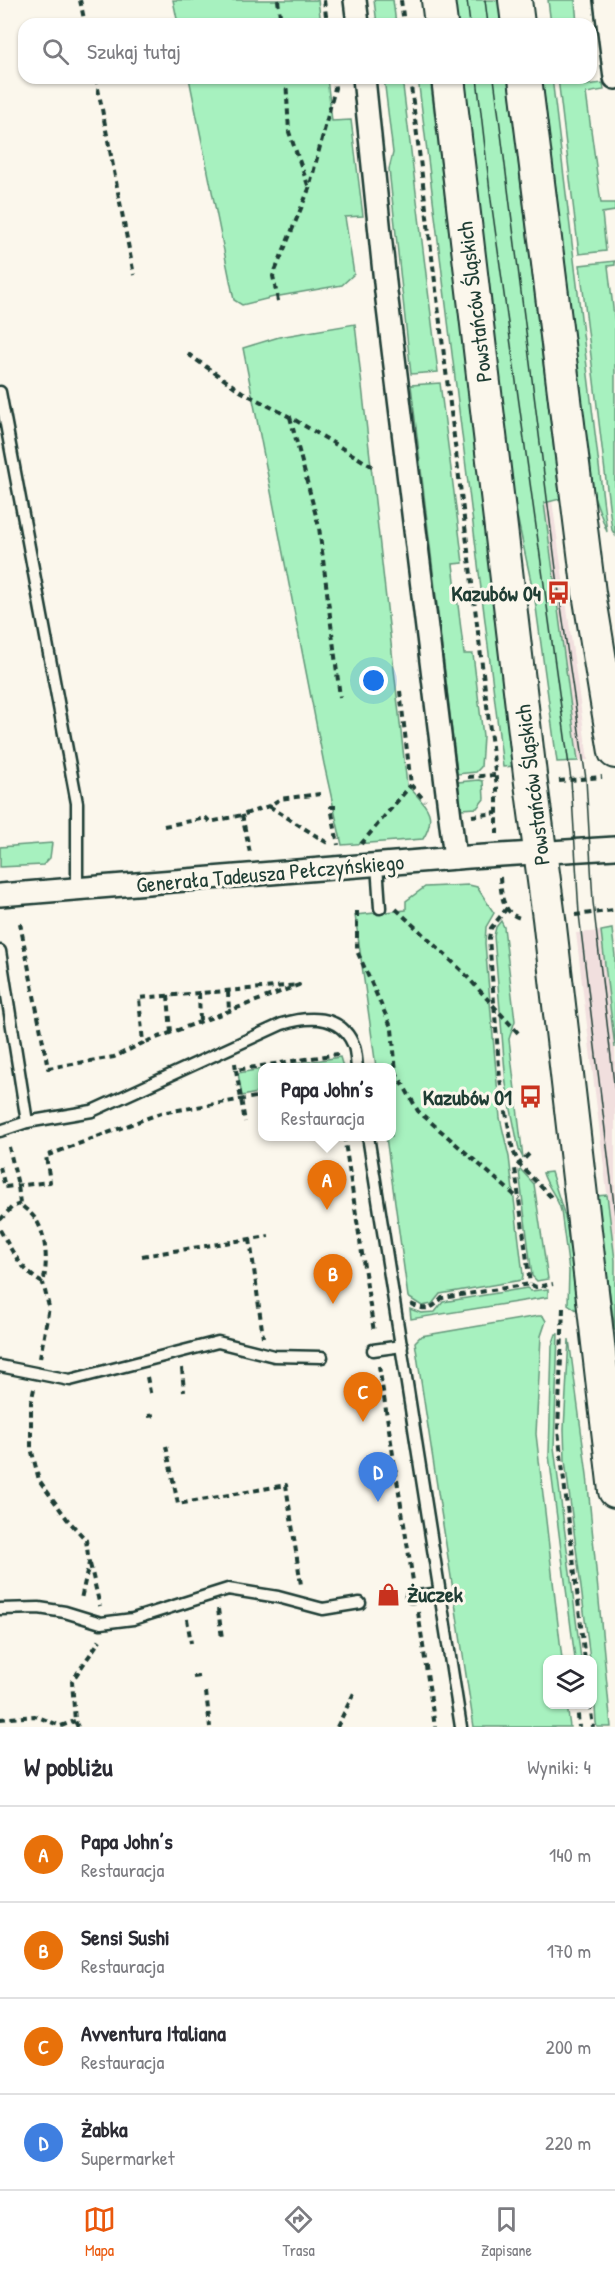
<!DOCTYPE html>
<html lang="pl">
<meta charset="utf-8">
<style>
:root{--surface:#fff;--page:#f7f7f7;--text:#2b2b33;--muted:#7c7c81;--line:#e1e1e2;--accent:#ea580c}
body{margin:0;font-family:"Patrick Hand",sans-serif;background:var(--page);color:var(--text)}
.controls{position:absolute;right:18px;bottom:18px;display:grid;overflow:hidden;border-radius:12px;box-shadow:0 2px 4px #0004}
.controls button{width:54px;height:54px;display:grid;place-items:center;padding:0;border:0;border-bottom:2px solid var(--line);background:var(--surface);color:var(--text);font:30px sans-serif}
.you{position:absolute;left:374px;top:681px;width:21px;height:21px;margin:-15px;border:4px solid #fff;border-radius:50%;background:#1a73e8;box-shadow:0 0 0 9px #1a73e833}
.badge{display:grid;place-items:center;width:39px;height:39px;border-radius:50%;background:var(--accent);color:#fff;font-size:20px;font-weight:700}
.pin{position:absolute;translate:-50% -50px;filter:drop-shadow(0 2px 3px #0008)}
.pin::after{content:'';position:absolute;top:32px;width:21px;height:18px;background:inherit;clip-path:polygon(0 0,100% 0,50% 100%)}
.popup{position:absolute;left:258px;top:1063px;width:138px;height:78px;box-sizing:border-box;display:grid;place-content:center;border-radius:12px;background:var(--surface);filter:drop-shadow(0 2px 4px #0005);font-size:20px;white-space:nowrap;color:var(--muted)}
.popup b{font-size:22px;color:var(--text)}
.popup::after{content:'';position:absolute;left:50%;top:100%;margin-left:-12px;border:12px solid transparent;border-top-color:var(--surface)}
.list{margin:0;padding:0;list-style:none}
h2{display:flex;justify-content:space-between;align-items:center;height:78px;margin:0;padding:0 24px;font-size:26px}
h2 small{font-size:20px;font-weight:400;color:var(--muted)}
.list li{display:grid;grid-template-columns:39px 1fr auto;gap:18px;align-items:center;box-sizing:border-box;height:96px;padding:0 24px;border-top:2px solid var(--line)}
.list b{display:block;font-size:22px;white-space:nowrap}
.list p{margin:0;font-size:20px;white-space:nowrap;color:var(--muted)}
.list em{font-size:20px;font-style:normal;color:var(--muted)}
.icon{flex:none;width:33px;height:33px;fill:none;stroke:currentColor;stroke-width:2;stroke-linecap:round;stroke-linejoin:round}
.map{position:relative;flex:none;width:615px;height:1727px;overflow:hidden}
.search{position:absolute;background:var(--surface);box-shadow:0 2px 4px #0004;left:18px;right:18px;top:18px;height:66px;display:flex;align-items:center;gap:15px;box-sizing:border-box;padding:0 21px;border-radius:18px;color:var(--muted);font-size:22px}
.sheet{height:462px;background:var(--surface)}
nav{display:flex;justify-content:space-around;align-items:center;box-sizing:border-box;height:84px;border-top:2px solid var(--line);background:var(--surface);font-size:16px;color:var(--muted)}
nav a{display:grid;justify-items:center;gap:3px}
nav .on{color:var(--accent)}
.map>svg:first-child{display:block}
.built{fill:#f1dfde}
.green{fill:#a7f1bf;stroke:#63977a;stroke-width:1.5}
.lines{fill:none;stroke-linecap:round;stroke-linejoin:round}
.lane-casing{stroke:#1f3d34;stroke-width:15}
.street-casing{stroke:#1f3d34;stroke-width:26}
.secondary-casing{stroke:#1f3d34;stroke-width:36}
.path{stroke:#1f3d34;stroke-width:4;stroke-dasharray:6 4.5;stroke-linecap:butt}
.lane{stroke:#fbf7ec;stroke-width:10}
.street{stroke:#fbf7ec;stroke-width:21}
.secondary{stroke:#fbf7ec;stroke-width:32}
.tram{stroke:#1f3d34;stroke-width:1.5}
.labels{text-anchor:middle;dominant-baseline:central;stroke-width:6;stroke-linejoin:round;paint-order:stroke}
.street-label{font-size:22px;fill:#1f3d34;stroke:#fbf7ec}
.poi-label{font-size:22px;font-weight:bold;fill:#1f3d34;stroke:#fbf7ec;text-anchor:end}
</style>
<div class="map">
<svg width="615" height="1727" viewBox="0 0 615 1727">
<rect width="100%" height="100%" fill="#fbf7ec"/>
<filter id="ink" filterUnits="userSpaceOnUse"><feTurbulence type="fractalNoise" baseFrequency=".0167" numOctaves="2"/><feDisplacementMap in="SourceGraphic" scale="12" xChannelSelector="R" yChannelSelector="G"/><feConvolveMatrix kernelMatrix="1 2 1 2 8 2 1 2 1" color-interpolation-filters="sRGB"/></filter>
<g filter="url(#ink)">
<!-- built -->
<g class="built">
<path d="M552,500l36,260 -10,1 -34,-258z"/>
<path d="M601,931l14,117v212l-39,-327z"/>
</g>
<!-- green -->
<g class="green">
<path d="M173,0h145l3,24h-143z"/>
<path d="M374,0h19l3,24h-19z"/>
<path d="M453,0h45l3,24h-45z"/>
<path d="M548,0h27l2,24h-26z"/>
<path d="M189,78h138l5,43 19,-1 12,96 -18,1 9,57 -12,11 -68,12 -32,8 -8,-5z"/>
<path d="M384,78h18l36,294 -27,2 -22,-205 4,-16z"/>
<path d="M418,78h12l85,688 -12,1z"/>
<path d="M463,78h45l52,421 -16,4 34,258 -21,1 -22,-162 -21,-98z"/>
<path d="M542,78h10l55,454 -13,-36z"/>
<path d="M558,78h26l1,7 18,-2 1,7 -18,3 15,110h14v8l-13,2 4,38 -27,3z"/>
<path d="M615,261v4l-7,1 7,58v211l-3,-5 -32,-265z"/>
<path d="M355,324l52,461c17,19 32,28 16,54l-81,6 -18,-81 -81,-416 36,-11z"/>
<path d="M440,383l23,180 -10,1 11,90h9l10,82 -2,31 -5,5 -19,2 -46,-389z"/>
<path d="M479,780l4,1 1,18 -7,9 -16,1 -3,-27z"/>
<path d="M52,843l-2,15 -7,7 -43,2v-20z"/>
<path d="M469,885l8,2 17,26 -8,14 -1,16 15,175 9,39 14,118 -1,5 -82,14 -8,10 -10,2 -14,-9 -22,-160 6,-1v-68l-16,-1 -21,-152 51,-5v-9l19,-14z"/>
<path d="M501,921l3,6 11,94 -6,18 14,119 -4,-8 -13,-66 -12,-148 2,-9z"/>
<path d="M612,929l3,27v92l-14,-117z"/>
<path d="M340,1057l3,10h-68z"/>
<path d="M262,1069v23l-20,4 -4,-23z"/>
<path d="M521,1170l13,14 14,95 -11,2 -5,-5 -13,-105z"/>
<path d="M551,1172l15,48 12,91 -10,-7 1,-33 -8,-60c-3,-14 -14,-24 -18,-38z"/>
<path d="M607,1195l8,65v71l-19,-135z"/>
<path d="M527,1288l4,3 17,-2v8l-137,22 -1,-10 11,4 14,-1 8,-10z"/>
<path d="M538,1316h5l3,5 -5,15 -5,98 26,225 -14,1v44l19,1 3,22h-96l-59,-385 6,-6z"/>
<path d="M556,1334h2l-4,113 27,212h-6l-26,-204 3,-109z"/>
<path d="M569,1339l18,136 24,252h-14l-1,-4 -4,-63 -2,-1 -25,-199 -1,-31z"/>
</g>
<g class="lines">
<defs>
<g id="lane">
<path d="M0,392l77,411v86"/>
<path d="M377,865l3,43"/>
<path d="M0,951l27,171"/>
<path d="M0,1131l27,-9 65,-11 190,-87c26,-8 58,-10 71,20 3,6 3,16 4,24"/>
<path d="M368,1136l93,591"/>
<path d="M373,1350l29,-4"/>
<path d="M0,1366l70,14 148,-38 56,14 48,1"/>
<path d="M411,1597l29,-4"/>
<path d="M0,1609l39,-1 26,4 36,11 32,-4 95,-30 50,8 45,12 37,-6"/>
</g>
<g id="street">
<path d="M355,0l3,24"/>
<path d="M605,0l10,78"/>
<path d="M364,78l22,214 69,566"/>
<path d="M0,895l469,-38 146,-9"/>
</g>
<g id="secondary">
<path d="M438,0l3,24"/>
<path d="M515,0l3,24"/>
<path d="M448,78l83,705 18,135 66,573"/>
<path d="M525,78l64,515 26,159"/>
</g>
</defs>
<!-- lane casing -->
<use href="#lane" class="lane-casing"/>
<!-- street casing -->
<use href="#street" class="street-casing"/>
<!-- secondary casing -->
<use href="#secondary" class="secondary-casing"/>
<!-- path -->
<g class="path">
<path d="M80,0l5,24"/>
<path d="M278,0l3,24"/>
<path d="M324,0l3,24"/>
<path d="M401,0l3,24"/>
<path d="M96,78l38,197"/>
<path d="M286,78l3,54 20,56"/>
<path d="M410,78l87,709v47"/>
<path d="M278,301l-5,-25 36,-87 26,-101 -1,-10"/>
<path d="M188,354l54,38 48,25 85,51"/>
<path d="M290,417l29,110 21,170"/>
<path d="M400,691l11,94 14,16"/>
<path d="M468,777l27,-2"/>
<path d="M559,781l43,-4"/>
<path d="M269,806l60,38"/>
<path d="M336,807h-5l7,38"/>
<path d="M242,815l8,38"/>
<path d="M472,816l25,-3"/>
<path d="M164,826l42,-8 4,4 32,-7 27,-9 11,-7 40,-5"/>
<path d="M361,844l50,-59"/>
<path d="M500,877c1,16 2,36 20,41"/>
<path d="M507,908l-16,20 -2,10 11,141 13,72 7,14 31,32"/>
<path d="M396,909l65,61 59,65"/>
<path d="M357,911v40l35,78 4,43 22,39 101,88"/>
<path d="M575,915l40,-5"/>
<path d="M20,923l28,145 66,-11 29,-14 -4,-45 160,-13 -156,58"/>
<path d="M228,991l1,20"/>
<path d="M199,993l1,29"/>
<path d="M168,995l3,38"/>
<path d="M235,1063l1,7 102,-16"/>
<path d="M236,1070l9,52"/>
<path d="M344,1136l30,196"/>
<path d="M529,1154l-14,14 15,116"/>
<path d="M0,1167l5,20 45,-5 -4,-26 115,-43 101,-17"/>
<path d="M0,1220l12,-13 8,-3"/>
<path d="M0,1230c11,19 22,42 43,53 5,-19 4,-50 -9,-66 -4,-5 -10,-9 -14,-13l-2,-19 -9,-38"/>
<path d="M250,1239l13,98"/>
<path d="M142,1256l127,-20"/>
<path d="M411,1304c14,7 20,6 31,-6l88,-14 6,3 17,-3"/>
<path d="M563,1308l-5,122 27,230"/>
<path d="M40,1358l9,-51 -6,-24"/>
<path d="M379,1366l34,215"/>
<path d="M182,1368l2,24"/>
<path d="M147,1377l4,20"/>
<path d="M34,1389l-3,13v46l8,32 28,39 19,21 3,23 -8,36"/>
<path d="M148,1416l9,-1"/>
<path d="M166,1446l12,58 108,-19 15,100"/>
<path d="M90,1564l10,42"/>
<path d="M218,1609l4,29"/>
<path d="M418,1612l17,115"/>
<path d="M187,1619l4,24"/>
<path d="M193,1677l8,-1"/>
<path d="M206,1692l4,35"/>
<path d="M577,1704l2,23"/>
<path d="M590,1704l3,23"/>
<path d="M0,1719l35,-3 26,10 14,-5"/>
<path d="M78,1727l-3,-6 -3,-40 28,-41"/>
<path d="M337,1727l18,-36"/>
</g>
<!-- lane -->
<use href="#lane" class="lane"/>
<!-- street -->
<use href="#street" class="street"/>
<!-- secondary -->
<use href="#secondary" class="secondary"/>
<!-- tram -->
<g class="tram">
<path d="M467,0l3,24"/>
<path d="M485,0l3,24"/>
<path d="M477,78l14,122 80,580 8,134 36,299"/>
<path d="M494,78l65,515 27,186 7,123 22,190"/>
</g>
</g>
</g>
<!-- icons -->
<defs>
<symbol id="bus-bare" viewBox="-9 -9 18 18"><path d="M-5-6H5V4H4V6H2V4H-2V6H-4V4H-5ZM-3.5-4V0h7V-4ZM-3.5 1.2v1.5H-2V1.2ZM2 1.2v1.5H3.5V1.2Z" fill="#c8321e" stroke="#fbf7ec" stroke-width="2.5" paint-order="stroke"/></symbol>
<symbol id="shop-bare" viewBox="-9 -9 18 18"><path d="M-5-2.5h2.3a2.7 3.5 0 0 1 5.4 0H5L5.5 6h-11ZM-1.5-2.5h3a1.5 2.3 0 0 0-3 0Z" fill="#c8321e" stroke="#fbf7ec" stroke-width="2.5" paint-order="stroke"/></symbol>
</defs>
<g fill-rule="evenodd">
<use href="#bus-bare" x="542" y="576" width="33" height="33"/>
<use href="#bus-bare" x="514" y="1080" width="33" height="33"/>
<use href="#shop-bare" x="372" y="1578" width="33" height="33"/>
</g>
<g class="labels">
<!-- street labels -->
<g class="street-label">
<text transform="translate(474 302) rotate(-97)">Powstańców Śląskich</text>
<text transform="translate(532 785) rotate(-97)">Powstańców Śląskich</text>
<text transform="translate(270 873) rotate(-5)">Generała Tadeusza Pełczyńskiego</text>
</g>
<!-- poi labels -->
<g class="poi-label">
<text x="541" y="593">Kazubów 04</text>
<text x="512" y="1097">Kazubów 01</text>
<text x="407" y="1594" text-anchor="start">Żuczek</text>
</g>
</g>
</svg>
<div class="controls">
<button><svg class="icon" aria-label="layers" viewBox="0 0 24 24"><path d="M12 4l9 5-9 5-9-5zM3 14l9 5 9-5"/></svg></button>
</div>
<div class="you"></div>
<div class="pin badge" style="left:327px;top:1210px;background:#e8710a">A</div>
<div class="popup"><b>Papa John’s</b>Restauracja</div>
<div class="pin badge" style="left:333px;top:1304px;background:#e8710a">B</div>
<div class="pin badge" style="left:363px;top:1422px;background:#e8710a">C</div>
<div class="pin badge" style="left:378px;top:1502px;background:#3f7fe0">D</div>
<div class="search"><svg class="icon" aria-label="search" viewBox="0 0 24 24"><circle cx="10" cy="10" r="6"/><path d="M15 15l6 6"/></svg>Szukaj tutaj</div>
</div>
<section class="sheet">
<h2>W pobliżu<small>Wyniki: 4</small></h2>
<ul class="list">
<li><span class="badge" style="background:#e8710a">A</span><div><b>Papa John’s</b><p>Restauracja</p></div><em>140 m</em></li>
<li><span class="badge" style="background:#e8710a">B</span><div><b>Sensi Sushi</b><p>Restauracja</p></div><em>170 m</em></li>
<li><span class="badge" style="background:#e8710a">C</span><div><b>Avventura Italiana</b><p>Restauracja</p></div><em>200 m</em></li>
<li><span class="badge" style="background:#3f7fe0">D</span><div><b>Żabka</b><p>Supermarket</p></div><em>220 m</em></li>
</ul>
</section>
<nav>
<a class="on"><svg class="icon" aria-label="map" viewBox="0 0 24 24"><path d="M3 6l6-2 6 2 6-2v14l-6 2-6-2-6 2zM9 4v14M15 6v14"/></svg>Mapa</a>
<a><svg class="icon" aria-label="directions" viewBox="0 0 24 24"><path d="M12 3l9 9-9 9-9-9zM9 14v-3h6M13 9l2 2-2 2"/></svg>Trasa</a>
<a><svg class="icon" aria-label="saved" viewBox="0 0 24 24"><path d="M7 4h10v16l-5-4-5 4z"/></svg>Zapisane</a>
</nav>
